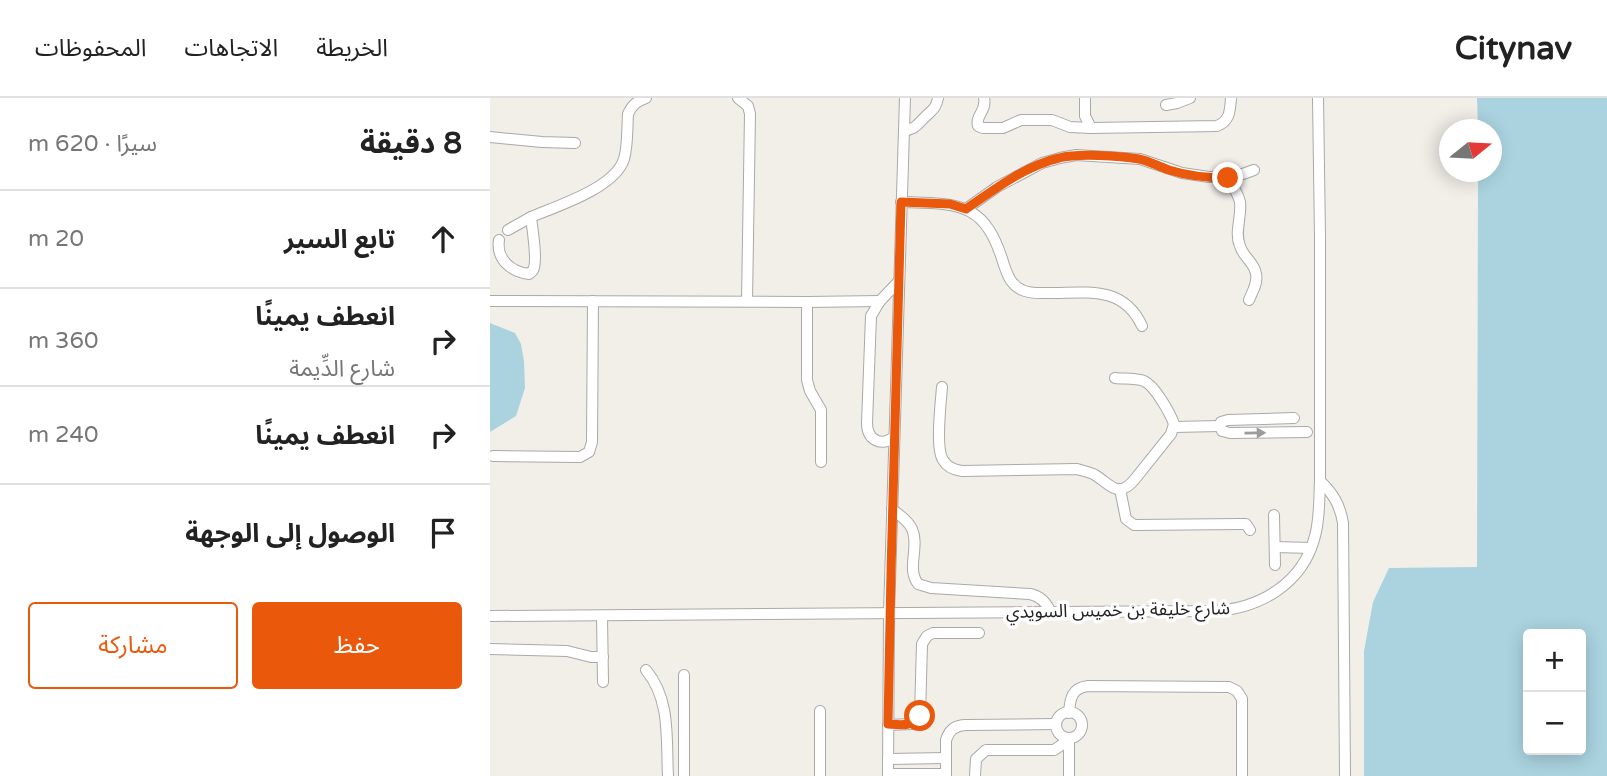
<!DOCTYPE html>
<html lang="ar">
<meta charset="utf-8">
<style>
:root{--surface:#fff;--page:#f2f2f2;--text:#222;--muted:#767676;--line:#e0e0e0;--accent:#ea580c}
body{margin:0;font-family:"Varela Round","Noto Sans Arabic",sans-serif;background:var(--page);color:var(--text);direction:rtl}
.controls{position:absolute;right:21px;bottom:21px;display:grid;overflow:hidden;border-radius:7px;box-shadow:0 4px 18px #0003}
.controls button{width:63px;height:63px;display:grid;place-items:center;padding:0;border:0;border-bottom:2px solid var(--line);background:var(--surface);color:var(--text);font:35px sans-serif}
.compass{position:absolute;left:949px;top:21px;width:63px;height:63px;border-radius:50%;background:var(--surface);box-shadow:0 4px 18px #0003;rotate:72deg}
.stop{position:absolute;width:21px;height:21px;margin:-16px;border:5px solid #ea580c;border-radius:50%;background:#fff}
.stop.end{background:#ea580c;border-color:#fff;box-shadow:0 2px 7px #0008}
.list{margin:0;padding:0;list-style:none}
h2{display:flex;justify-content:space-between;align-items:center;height:91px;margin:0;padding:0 28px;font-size:30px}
h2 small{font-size:23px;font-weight:400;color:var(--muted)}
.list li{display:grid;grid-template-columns:46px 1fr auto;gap:21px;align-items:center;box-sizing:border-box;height:98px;padding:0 28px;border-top:2px solid var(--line)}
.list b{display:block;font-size:26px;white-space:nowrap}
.list p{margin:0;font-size:23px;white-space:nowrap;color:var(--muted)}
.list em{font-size:23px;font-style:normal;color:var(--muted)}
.actions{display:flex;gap:14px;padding:21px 28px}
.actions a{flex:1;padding:16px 0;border:2px solid var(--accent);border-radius:7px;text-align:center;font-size:24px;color:var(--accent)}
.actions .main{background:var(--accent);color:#fff}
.icon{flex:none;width:38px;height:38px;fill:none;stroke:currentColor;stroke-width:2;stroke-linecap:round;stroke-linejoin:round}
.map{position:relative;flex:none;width:1117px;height:678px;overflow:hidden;direction:ltr}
header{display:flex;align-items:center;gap:42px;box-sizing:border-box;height:98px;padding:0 35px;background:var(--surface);border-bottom:2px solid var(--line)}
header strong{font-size:33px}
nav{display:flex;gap:38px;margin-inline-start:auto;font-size:24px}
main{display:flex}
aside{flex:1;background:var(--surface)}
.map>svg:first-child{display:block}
.water{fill:#aad3df;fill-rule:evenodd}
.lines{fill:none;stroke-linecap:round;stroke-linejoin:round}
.minor-casing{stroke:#a9a9a9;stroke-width:12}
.minor{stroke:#fff;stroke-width:10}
.oneway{fill:#9c9c9c}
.route{stroke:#ea580c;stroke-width:9}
.labels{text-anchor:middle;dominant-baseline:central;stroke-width:7;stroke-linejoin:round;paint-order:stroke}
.street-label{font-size:18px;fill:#222;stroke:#fff}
</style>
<header>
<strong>Citynav</strong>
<nav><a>الخريطة</a><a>الاتجاهات</a><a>المحفوظات</a></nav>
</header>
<main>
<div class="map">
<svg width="1117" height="678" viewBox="0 0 1117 678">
<rect width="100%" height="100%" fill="#f2efe9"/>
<!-- water -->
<g class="water">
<path d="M987,0h130v678h-243v-125l9,-49 16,-34 88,-1 1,-395h14v-42l-14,-1zM1038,536h53v116h-53z"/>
<path d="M0,225l25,10 6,11 3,17 1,27 -9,28 -26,16z"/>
</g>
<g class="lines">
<defs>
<g id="minor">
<path d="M248,0l10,8 2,8 -3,187"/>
<path d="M494,0c3,13 -9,17 -6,28l5,2h20l18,-8h31l18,7 21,1 126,-2c13,-5 13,-15 14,-28"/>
<path d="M595,0v18l6,12"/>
<path d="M676,7l11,-2 13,-5"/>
<path d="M414,33c12,-3 12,-5 20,-13 8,-8 12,-9 14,-20"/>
<path d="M0,39l52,5 33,1"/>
<path d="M738,80c4,7 10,15 12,24 2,15 -6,30 0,44 3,11 15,17 16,28 2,10 -4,18 -7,26"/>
<path d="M411,104c59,2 84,-1 103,63 4,11 7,20 18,25 8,4 18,3 27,3 38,0 74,-8 93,33"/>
<path d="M476,111l31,-22 45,-24 18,-5 16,-3 64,4 42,14 27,4 28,-1 17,-6"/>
<path d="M18,132l23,-13"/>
<path d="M9,142c-3,19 12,32 30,34 1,-1 3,-2 4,-4 5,-8 -1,-43 -2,-53 26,-11 84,-29 93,-58 4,-14 3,-30 4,-45 4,-9 9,-13 18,-16"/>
<path d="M0,203l317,1 73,-1"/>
<path d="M317,204v78l3,11 11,19v52"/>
<path d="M452,289c-1,15 -7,61 1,73 4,7 11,10 19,11l115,-2c6,2 13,3 18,6 15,9 23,25 40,4l36,-45 3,-10c-4,-11 -19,-38 -30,-43 -8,-3 -20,-2 -29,-3"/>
<path d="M804,320l-66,2 -7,2 -1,4 2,5 8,2 77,-1"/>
<path d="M684,329l46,-1"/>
<path d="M404,339c-13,10 -27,3 -27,-14l4,-107 9,-15 19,-20"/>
<path d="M3,358l87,1 9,-5 3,-10 1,-141"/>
<path d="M830,383c13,12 20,24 23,42l2,253"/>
<path d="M630,391l6,30 8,6 107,-1h5l4,6"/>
<path d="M402,411c7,6 16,11 20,20 8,18 -6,39 6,55l13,4 99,6c10,2 16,8 20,17"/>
<path d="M784,417l1,50"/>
<path d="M785,449l36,1"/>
<path d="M0,518l723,-5c46,-2 90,-27 102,-75 5,-18 4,-37 5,-55v-244l-2,-139"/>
<path d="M112,518l1,66"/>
<path d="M0,551l77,2 24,6h12"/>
<path d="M156,572c25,30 20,69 22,106"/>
<path d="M330,613v65"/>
<circle cx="579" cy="627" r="13"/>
<path d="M579,615c1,-15 3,-25 19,-27l141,1 8,4 5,8v77"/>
<path d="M398,627l24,-1 8,-9 2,-71 5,-8 6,-3h46"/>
<path d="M398,661l58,-1"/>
<path d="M398,676h58"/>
<path d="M194,678v-101"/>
<path d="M398,678l1,-162 16,-516"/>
<path d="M456,678v-36c3,-10 10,-15 20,-15l90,-1"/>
<path d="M485,678l1,-17 10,-9h68l9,-6 2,-6"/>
<path d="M579,678v-38"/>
</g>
</defs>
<!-- minor casing -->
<use href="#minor" class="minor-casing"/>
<!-- minor -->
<use href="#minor" class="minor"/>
</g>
<!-- one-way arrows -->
<defs><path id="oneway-solid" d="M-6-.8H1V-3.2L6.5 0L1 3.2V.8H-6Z" transform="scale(1.75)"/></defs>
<use class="oneway" href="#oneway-solid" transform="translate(765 335) rotate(-1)"/>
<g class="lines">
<!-- route -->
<path class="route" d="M430,618c-8,11 -19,9 -32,8l3,-152 10,-370 49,2 16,5c27,-19 61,-44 93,-51 19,-5 61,-2 80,1 11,2 20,8 30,11 19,6 40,8 59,8"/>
</g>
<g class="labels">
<!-- street labels -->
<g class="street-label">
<text transform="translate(628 512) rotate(-1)">شارع خليفة بن خميس السويدي</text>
</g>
</g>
</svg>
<div class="controls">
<button>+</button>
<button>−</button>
</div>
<svg class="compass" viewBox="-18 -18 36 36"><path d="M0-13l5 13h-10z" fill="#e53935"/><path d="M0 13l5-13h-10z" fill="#767676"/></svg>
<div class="stop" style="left:430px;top:618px"></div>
<div class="stop end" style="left:738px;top:80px"></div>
</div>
<aside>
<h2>8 دقيقة<small>سيرًا · 620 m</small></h2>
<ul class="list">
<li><svg class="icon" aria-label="ahead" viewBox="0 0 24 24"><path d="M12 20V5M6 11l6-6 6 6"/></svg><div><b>تابع السير</b></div><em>20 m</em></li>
<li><svg class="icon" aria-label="right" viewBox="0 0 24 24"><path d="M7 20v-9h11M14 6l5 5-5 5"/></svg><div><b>انعطف يمينًا</b><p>شارع الدِّيمة</p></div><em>360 m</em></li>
<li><svg class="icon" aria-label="right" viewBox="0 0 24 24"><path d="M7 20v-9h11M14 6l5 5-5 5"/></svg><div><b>انعطف يمينًا</b></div><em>240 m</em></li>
<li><svg class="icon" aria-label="arrive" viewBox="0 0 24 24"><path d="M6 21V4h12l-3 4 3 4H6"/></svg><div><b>الوصول إلى الوجهة</b></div></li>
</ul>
<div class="actions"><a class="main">حفظ</a><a>مشاركة</a></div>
</aside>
</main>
